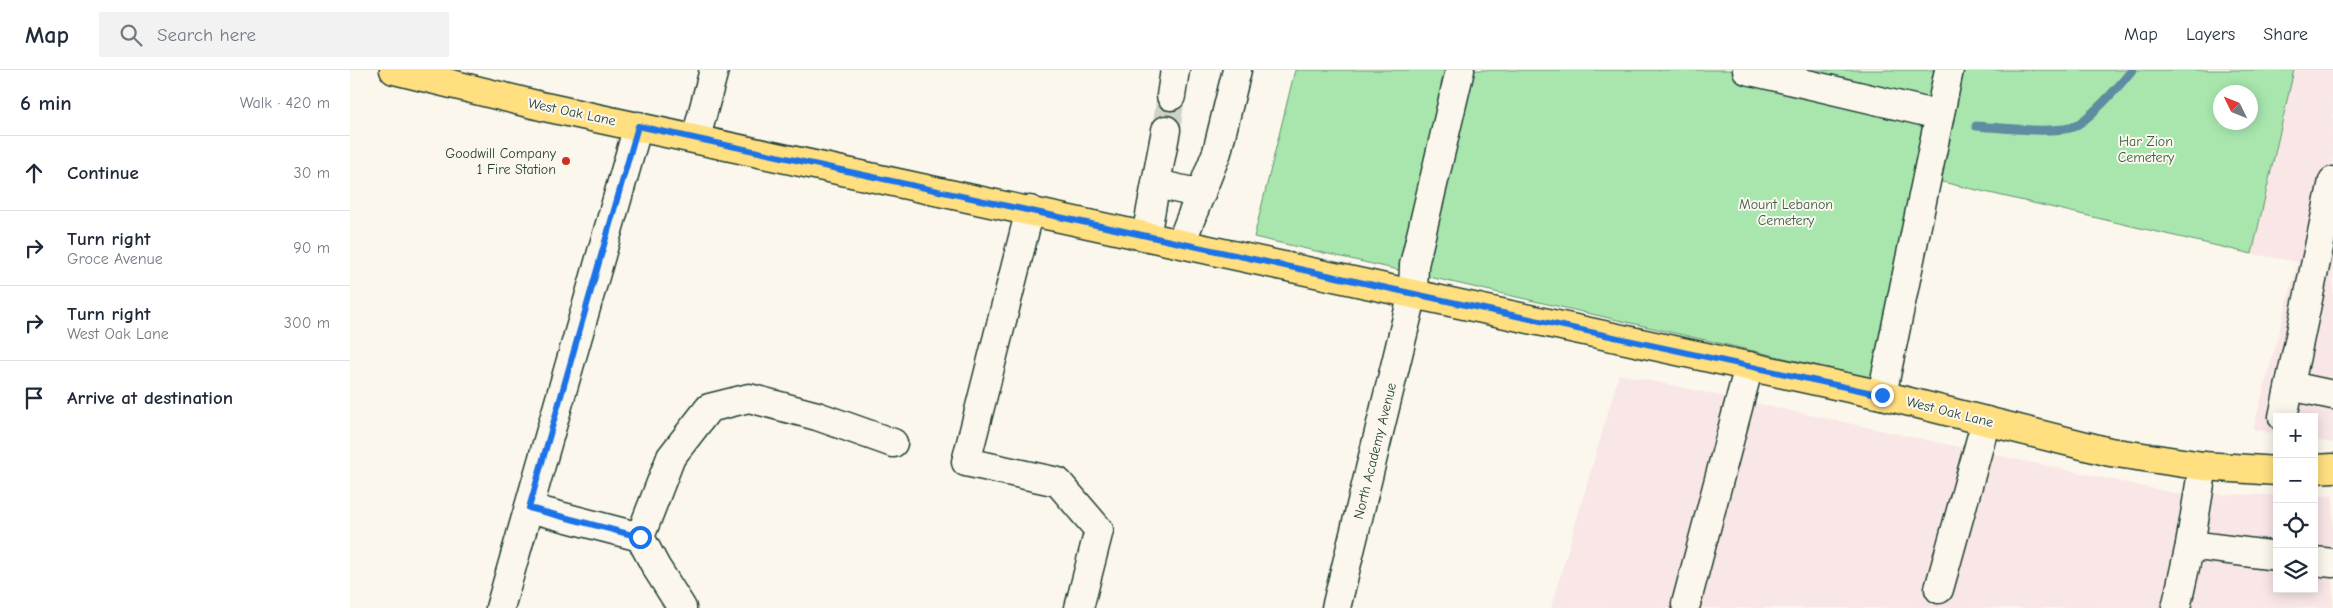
<!DOCTYPE html>
<meta charset="utf-8">
<style>
:root{--surface:#fff;--page:#f2f2f3;--text:#1f2937;--muted:#747a83;--line:#e0e1e3}
body{margin:0;font-family:"Comic Neue",sans-serif;background:var(--page);color:var(--text)}
.controls{position:absolute;right:15px;bottom:15px;display:grid;overflow:hidden;border-radius:0px;box-shadow:0 2px 12px #0003}
.controls button{width:45px;height:45px;display:grid;place-items:center;padding:0;border:0;border-bottom:1px solid var(--line);background:var(--surface);color:var(--text);font:25px sans-serif}
.compass{position:absolute;left:1863px;top:15px;width:45px;height:45px;border-radius:50%;background:var(--surface);box-shadow:0 2px 12px #0003;rotate:313deg}
.stop{position:absolute;width:15px;height:15px;margin:-11px;border:4px solid #1a73e8;border-radius:50%;background:#fff}
.stop.end{background:#1a73e8;border-color:#fff;box-shadow:0 1px 5px #0008}
.list{margin:0;padding:0;list-style:none}
h2{display:flex;justify-content:space-between;align-items:center;height:65px;margin:0;padding:0 20px;font-size:21px}
h2 small{font-size:16px;font-weight:400;color:var(--muted)}
.list li{display:grid;grid-template-columns:32px 1fr auto;gap:15px;align-items:center;box-sizing:border-box;height:75px;padding:0 20px;border-top:1px solid var(--line)}
.list b{display:block;font-size:19px;white-space:nowrap}
.list p{margin:0;font-size:16px;white-space:nowrap;color:var(--muted)}
.list em{font-size:16px;font-style:normal;color:var(--muted)}
.icon{flex:none;width:28px;height:28px;fill:none;stroke:currentColor;stroke-width:2;stroke-linecap:round;stroke-linejoin:round}
.map{position:relative;flex:none;width:1983px;height:538px;overflow:hidden}
header{display:flex;align-items:center;gap:30px;box-sizing:border-box;height:70px;padding:0 25px;background:var(--surface);border-bottom:1px solid var(--line)}
header strong{font-size:24px}
nav{display:flex;gap:28px;margin-inline-start:auto;font-size:18px}
.search{width:350px;height:45px;background:var(--page);display:flex;align-items:center;gap:12px;box-sizing:border-box;padding:0 18px;border-radius:0px;color:var(--muted);font-size:19px}
main{display:flex}
aside{flex:1;background:var(--surface)}
.map>svg:first-child{display:block}
.built{fill:#f9e6e6}
.green{fill:#a8e6ae;stroke:#649271;fill-rule:evenodd}
.lines{fill:none;stroke-linecap:round;stroke-linejoin:round}
.stream{stroke:#608ca1;stroke-width:9}
.minor-tunnel{stroke:#cfd2c7;stroke-width:28;stroke-dasharray:28 14;stroke-linecap:butt}
.minor-casing{stroke:#1f3d34;stroke-width:31}
.major-casing{stroke:#1f3d34;stroke-width:31}
.minor{stroke:#fbf7ec;stroke-width:28}
.major{stroke:#ffdf80;stroke-width:28}
.route{stroke:#1a73e8;stroke-width:6}
.poi-dot{fill:#c8321e;stroke:#fbf7ec;stroke-width:2}
.labels{text-anchor:middle;dominant-baseline:central;stroke-width:4;stroke-linejoin:round;paint-order:stroke}
.street-label{font-size:14px;fill:#1f3d34;stroke:#fbf7ec}
.park-label{font-size:14px;fill:#3a5f4c;stroke:#fbf7ec}
.poi-label{font-size:14px;fill:#1f3d34;stroke:#fbf7ec;text-anchor:end}
</style>
<header>
<strong>Map</strong>
<div class="search"><svg class="icon" aria-label="search" viewBox="0 0 24 24"><circle cx="10" cy="10" r="6"/><path d="M15 15l6 6"/></svg>Search here</div>
<nav><a>Map</a><a>Layers</a><a>Share</a></nav>
</header>
<main>
<aside>
<h2>6 min<small>Walk · 420 m</small></h2>
<ul class="list">
<li><svg class="icon" aria-label="ahead" viewBox="0 0 24 24"><path d="M12 20V5M6 11l6-6 6 6"/></svg><div><b>Continue</b></div><em>30 m</em></li>
<li><svg class="icon" aria-label="right" viewBox="0 0 24 24"><path d="M7 20v-9h11M14 6l5 5-5 5"/></svg><div><b>Turn right</b><p>Groce Avenue</p></div><em>90 m</em></li>
<li><svg class="icon" aria-label="right" viewBox="0 0 24 24"><path d="M7 20v-9h11M14 6l5 5-5 5"/></svg><div><b>Turn right</b><p>West Oak Lane</p></div><em>300 m</em></li>
<li><svg class="icon" aria-label="arrive" viewBox="0 0 24 24"><path d="M6 21V4h12l-3 4 3 4H6"/></svg><div><b>Arrive at destination</b></div></li>
</ul>
</aside>
<div class="map">
<svg width="1983" height="538" viewBox="0 0 1983 538">
<rect width="100%" height="100%" fill="#fbf7ec"/>
<filter id="ink" filterUnits="userSpaceOnUse"><feTurbulence type="fractalNoise" baseFrequency=".02" numOctaves="2"/><feDisplacementMap in="SourceGraphic" scale="10" xChannelSelector="R" yChannelSelector="G"/><feConvolveMatrix kernelMatrix="1 2 1 2 8 2 1 2 1" color-interpolation-filters="sRGB"/></filter>
<g filter="url(#ink)">
<!-- built -->
<g class="built">
<path d="M1944,0h39v373l-19,-3v-23h-37v17l-24,-5 45,-167 -46,-8z"/>
<path d="M1269,304l559,120 99,1v94h37v-93h19v112h-782z"/>
</g>
<!-- green -->
<path class="green" d="M945,0h999l-42,184 -314,-73 -40,203 -644,-147zM1870,22h30v30h-30z"/>
<g class="lines">
<!-- stream -->
<path class="stream" d="M1626,56c28,2 67,7 94,2 16,-4 51,-44 62,-58"/>
<!-- minor-tunnel -->
<path class="minor-tunnel" d="M816,60l5,-34"/>
<defs>
<g id="minor">
<path d="M1397,0l192,45"/>
<path d="M821,26l4,-26"/>
<path d="M346,68l18,-68"/>
<path d="M807,114l44,10"/>
<path d="M680,140l-64,252 92,20 41,48 -20,78"/>
<path d="M796,166l20,-106"/>
<path d="M831,173l36,-91 20,-82"/>
<path d="M1940,316l43,9"/>
<path d="M1532,325l67,-325"/>
<path d="M1933,347l50,-236"/>
<path d="M179,438l111,29"/>
<path d="M1840,475l87,11"/>
<path d="M1964,491l19,2"/>
<path d="M1589,519l47,-168"/>
<path d="M1336,534l63,-238"/>
<path d="M150,538l138,-482"/>
<path d="M332,538l-26,-41 -16,-30 31,-80 38,-49 40,-10 68,18 76,27"/>
<path d="M986,538l77,-315 1,-28 46,-195"/>
<path d="M1826,538l14,-63 13,-79"/>
</g>
<g id="major">
<path d="M44,0l151,37 1337,288 228,57 93,14 74,5"/>
<path d="M1964,399l19,-1"/>
</g>
</defs>
<!-- minor casing -->
<use href="#minor" class="minor-casing"/>
<!-- major casing -->
<use href="#major" class="major-casing"/>
<!-- minor -->
<use href="#minor" class="minor"/>
<!-- major -->
<use href="#major" class="major"/>
</g>
</g>
<g class="lines" filter="url(#ink)">
<!-- route -->
<path class="route" d="M290,467l-111,-29 109,-382 1244,269"/>
</g>
<!-- markers -->
<circle class="poi-dot" cx="216" cy="91" r="5"/>
<g class="labels">
<!-- street labels -->
<g class="street-label">
<text transform="translate(222 42) rotate(12)">West Oak Lane</text>
<text transform="translate(1600 342) rotate(14)">West Oak Lane</text>
<text transform="translate(1025 381) rotate(-76)">North Academy Avenue</text>
</g>
<!-- park labels -->
<g class="park-label">
<text x="1796" y="71">Har Zion<tspan x="1796" dy="16">Cemetery</tspan></text>
<text x="1436" y="134">Mount Lebanon<tspan x="1436" dy="16">Cemetery</tspan></text>
</g>
<!-- poi labels -->
<g class="poi-label">
<text x="206" y="83">Goodwill Company<tspan x="206" dy="16">1 Fire Station</tspan></text>
</g>
</g>
</svg>
<div class="controls">
<button>+</button>
<button>−</button>
<button><svg class="icon" aria-label="locate" viewBox="0 0 24 24"><circle cx="12" cy="12" r="6"/><path d="M12 2v4M12 18v4M2 12h4M18 12h4"/></svg></button>
<button><svg class="icon" aria-label="layers" viewBox="0 0 24 24"><path d="M12 4l9 5-9 5-9-5zM3 14l9 5 9-5"/></svg></button>
</div>
<svg class="compass" viewBox="-18 -18 36 36"><path d="M0-13l5 13h-10z" fill="#e53935"/><path d="M0 13l5-13h-10z" fill="#747a83"/></svg>
<div class="stop" style="left:290px;top:467px"></div>
<div class="stop end" style="left:1532px;top:325px"></div>
</div>
</main>
